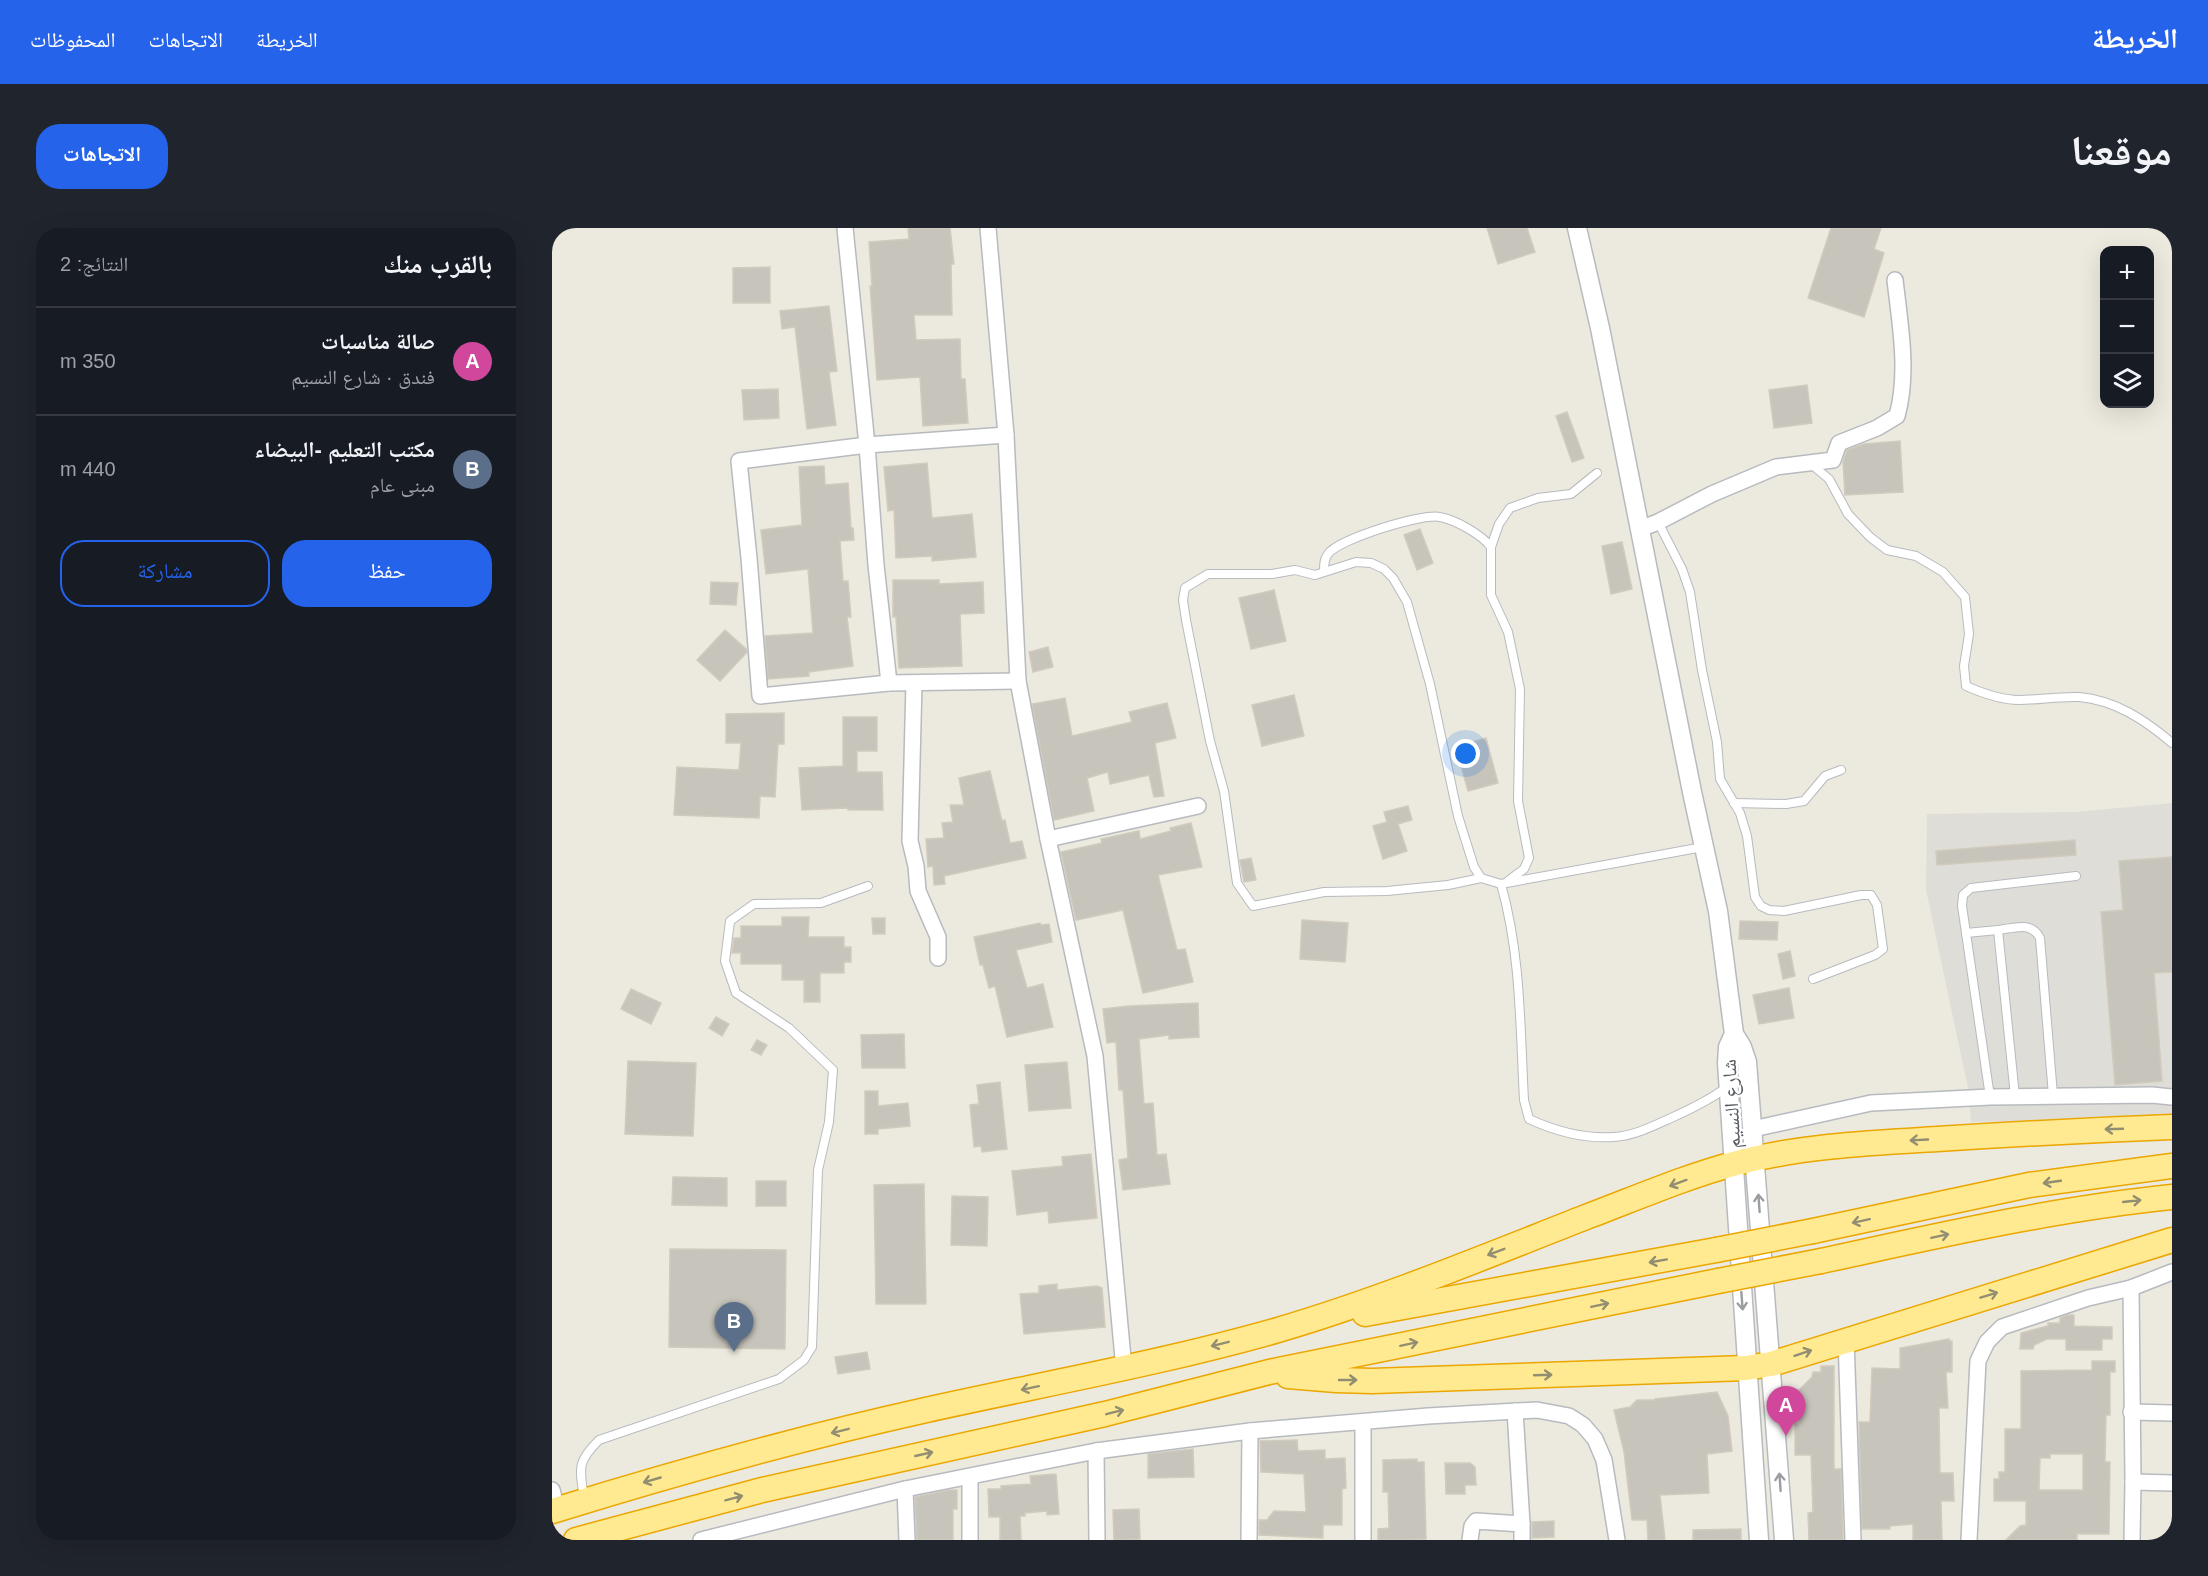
<!DOCTYPE html>
<html lang="ar">
<meta charset="utf-8">
<style>
:root{--surface:#171b24;--page:#20242c;--text:#f1f3f6;--muted:#9ea1a6;--line:#363941;--accent:#2563eb}
body{margin:0;font-family:Arial,"Noto Naskh Arabic",sans-serif;background:var(--page);color:var(--text);direction:rtl}
.controls{position:absolute;right:18px;top:18px;display:grid;overflow:hidden;border-radius:12px;box-shadow:0 6px 24px #0002}
.controls button{width:54px;height:54px;display:grid;place-items:center;padding:0;border:0;border-bottom:2px solid var(--line);background:var(--surface);color:var(--text);font:30px sans-serif}
.you{position:absolute;left:914px;top:526px;width:21px;height:21px;margin:-15px;border:4px solid #fff;border-radius:50%;background:#1a73e8;box-shadow:0 0 0 9px #1a73e833}
.badge{display:grid;place-items:center;width:39px;height:39px;border-radius:50%;background:var(--accent);color:#fff;font-size:20px;font-weight:700}
.pin{position:absolute;translate:-50% -50px;filter:drop-shadow(0 2px 3px #0008)}
.pin::after{content:'';position:absolute;top:32px;width:21px;height:18px;background:inherit;clip-path:polygon(0 0,100% 0,50% 100%)}
.list{margin:0;padding:0;list-style:none}
h2{display:flex;justify-content:space-between;align-items:center;height:78px;margin:0;padding:0 24px;font-size:26px}
h2 small{font-size:20px;font-weight:400;color:var(--muted)}
.list li{display:grid;grid-template-columns:39px 1fr auto;gap:18px;align-items:center;box-sizing:border-box;height:108px;padding:0 24px;border-top:2px solid var(--line)}
.list b{display:block;font-size:22px;white-space:nowrap}
.list p{margin:0;font-size:20px;white-space:nowrap;color:var(--muted)}
.list em{font-size:20px;font-style:normal;color:var(--muted)}
.actions{display:flex;gap:12px;padding:18px 24px}
.actions a{flex:1;padding:14px 0;border:2px solid var(--accent);border-radius:24px;text-align:center;font-size:21px;color:var(--accent)}
.actions .main{background:var(--accent);color:#fff}
.icon{flex:none;width:33px;height:33px;fill:none;stroke:currentColor;stroke-width:2;stroke-linecap:round;stroke-linejoin:round}
.map{position:relative;flex:none;width:1620px;height:1312px;overflow:hidden;direction:ltr;border-radius:24px}
header{display:flex;align-items:center;gap:36px;box-sizing:border-box;height:84px;padding:0 30px;background:var(--accent);color:#fff}
header strong{font-size:28px}
nav{display:flex;gap:33px;margin-inline-start:auto;font-size:21px}
.intro{display:flex;align-items:center;justify-content:space-between;box-sizing:border-box;height:144px;padding:0 36px}
h1{margin:0;font-size:42px}
.button{padding:15px 27px;border-radius:24px;background:var(--accent);color:#fff;font-size:21px;font-weight:700}
main{display:flex;gap:36px;padding:0 36px}
aside{flex:1;background:var(--surface);border-radius:24px;box-shadow:0 6px 24px #0002}
.map>svg:first-child{display:block}
.industrial{fill:#dfddd7}
.building{fill:#c7c4bc;stroke:#d1cbbd;stroke-width:1.5;fill-rule:evenodd}
.lines{fill:none;stroke-linecap:round;stroke-linejoin:round}
.service-casing{stroke:#b7babf;stroke-width:10}
.minor-casing{stroke:#b7babf;stroke-width:18}
.tertiary-casing{stroke:#b7babf;stroke-width:21}
.trunk-casing{stroke:#eba600;stroke-width:27}
.service{stroke:#fff;stroke-width:8}
.minor{stroke:#fff;stroke-width:15}
.tertiary{stroke:#fff;stroke-width:18}
.trunk{stroke:#ffea92;stroke-width:24}
.trunk-bridge-casing{stroke:#eba600;stroke-width:27;stroke-linecap:butt}
.trunk-bridge{stroke:#ffea92;stroke-width:24}
.oneway{stroke:#928e72}
.oneway2{stroke:#9b9da0}
.labels{text-anchor:middle;dominant-baseline:central;stroke-width:5;stroke-linejoin:round;paint-order:stroke}
.street-label{font-size:20px;fill:#585c61;stroke:#fff}
</style>
<header>
<strong>الخريطة</strong>
<nav><a>الخريطة</a><a>الاتجاهات</a><a>المحفوظات</a></nav>
</header>
<div class="intro"><h1>موقعنا</h1><a class="button">الاتجاهات</a></div>
<main>
<div class="map">
<svg width="1620" height="1312" viewBox="0 0 1620 1312">
<rect width="100%" height="100%" fill="#eceadf"/>
<!-- industrial -->
<path class="industrial" d="M1620,575v314l-201,5 -3,-34 -42,-198 1,-76 148,-2z"/>
<!-- building -->
<g class="building">
<path d="M356,0h42l4,36h-3l1,51h-38l2,25 44,-1 1,40h4l3,44 -45,3 -3,-49 -43,3 -7,-94h2l-3,-44 40,-3z"/>
<path d="M935,0h40l8,24 -37,12z"/>
<path d="M1279,0h50l-7,21 10,4 -20,64 -56,-19z"/>
<path d="M218,39v36h-37v-35z"/>
<path d="M277,78l8,65 -8,1 7,53 -29,4 -12,-102 -13,2 -2,-18z"/>
<path d="M1255,157l5,38 -38,5 -5,-38z"/>
<path d="M226,161l1,29 -35,2 -2,-30z"/>
<path d="M1015,184l17,46 -12,4 -16,-46z"/>
<path d="M1348,213l3,51 -58,3 -2,-33 4,-12 17,-6z"/>
<path d="M375,235l5,55 40,-4 4,43 -44,4v-5l-36,2 -2,-48 -6,1 -4,-44z"/>
<path d="M272,238l1,19 23,-2 3,45h2l1,12 -14,1 3,40h5l3,36h-4l6,49 -44,6v4l-41,3 -3,-43 48,-3 -5,-64 -42,5 -5,-44 41,-5 -3,-58z"/>
<path d="M868,301l13,34 -16,7 -13,-35z"/>
<path d="M1070,314l10,47 -21,5 -9,-48z"/>
<path d="M341,352h46v4l44,-2 1,31 -24,1 2,52 -63,2 -3,-51h-3z"/>
<path d="M159,354l27,1 -2,22 -26,-1z"/>
<path d="M722,362l12,51 -35,8 -12,-51z"/>
<path d="M173,402l21,19 1,3 -27,29 -23,-21z"/>
<path d="M496,419l5,20 -20,5 -4,-20z"/>
<path d="M742,467l10,41 -42,10 -10,-41z"/>
<path d="M513,470l7,38 60,-14 -3,-10 38,-9 9,35 -21,5 9,53 -10,1 -5,-22 -39,9 -2,-12 -21,6 7,33 -40,9 -22,-116z"/>
<path d="M232,485v31h-6l-3,53 -15,-1 -1,22 -85,-3 3,-48 62,3 2,-27h-15v-29z"/>
<path d="M291,489h34v34h-20v21h25l1,38h-35v-2l-46,2 -3,-42 44,-2z"/>
<path d="M934,510l12,45 -30,8 -12,-44z"/>
<path d="M438,543l12,50 3,-1 5,23 12,-2 4,17 -82,18 1,8 -11,1 -1,-19 -5,1 -2,-28 18,-1 -2,-15 11,-1 -3,-17h14l-5,-27z"/>
<path d="M856,578l4,14 -14,4 9,27 -24,8 -10,-33 14,-4 -3,-10z"/>
<path d="M639,595l11,44 -44,8 19,75 8,-1 8,33 -50,11 -20,-83 -47,10 -15,-68 41,-9 -1,-4 38,-8 1,8 31,-8 -1,-3z"/>
<path d="M1523,612l1,15 -139,10 -1,-14z"/>
<path d="M1620,629v115l-18,1 8,108 -47,4 -14,-173 22,-2 -4,-49z"/>
<path d="M699,630l5,22 -12,2 -4,-22z"/>
<path d="M230,689h27l-1,20h36v10h7v15h-7v11h-24v29h-16v-22h-22v-16h-41v-11h-9l2,-15h7v-12h41z"/>
<path d="M320,690h13v16h-12z"/>
<path d="M750,692l46,3 -3,39 -45,-3z"/>
<path d="M1188,693l38,1 -1,18 -38,-1z"/>
<path d="M488,695l1,2 8,-1 3,18 -36,8 11,38 16,-4 10,43 -46,10 -12,-51 -6,2 -6,-23h-3l-6,-28z"/>
<path d="M1238,723l5,25 -12,3 -5,-25z"/>
<path d="M1237,760l5,30 -35,6 -6,-29z"/>
<path d="M79,761l30,14 -10,21 -30,-15z"/>
<path d="M646,775l1,34 -30,2v-4l-30,4 5,65 9,-1 4,52 9,-1 4,30 -47,6 -4,-30 9,-2 -5,-68h-4l-3,-48 -9,1 -4,-34 26,-3z"/>
<path d="M164,789l13,7 -7,12 -13,-8z"/>
<path d="M352,806l1,34h-43l-1,-33z"/>
<path d="M205,812l10,5 -6,10 -10,-5z"/>
<path d="M76,833l68,2 -3,73 -68,-2z"/>
<path d="M515,834l4,46 -42,3 -4,-46z"/>
<path d="M448,854l7,67 -25,3 -1,-6 -7,1 -4,-42 9,-1 -2,-19z"/>
<path d="M313,863h13v15l30,-3 2,23 -32,3v5h-13z"/>
<path d="M539,926l6,64 -48,5 -1,-12 -31,4 -5,-44 51,-5 -1,-9z"/>
<path d="M121,949l54,1v28l-55,-1z"/>
<rect x="204" y="953" width="30" height="25"/>
<path d="M372,956l2,120h-50l-2,-119z"/>
<path d="M400,968l36,1 -1,49 -36,-1z"/>
<path d="M118,1021l116,1 -1,99 -116,-2z"/>
<path d="M505,1056v6l40,-4 5,2 3,39 -81,7 -4,-40 19,-1v-7z"/>
<path d="M1516,1087h6v11l38,1v12h-10v11h-36v-11h-19l-13,6 -1,4h-13l1,-16 27,-7v-3h12v-5z"/>
<path d="M1397,1111v2h3v31h-6l2,36h-9l1,65h13l1,28h-13l1,39h-29v-16l-23,2v3h-28l-3,-107h11l2,-54 28,1v-21z"/>
<path d="M315,1124l3,17 -32,5 -3,-17z"/>
<path d="M1540,1133h23v11h-5v43h-4l-1,47h5l-1,72h-32v6h-71l14,-14 6,-1v-24h-32v-22h5v-7h6v-43h16v-58l71,-1zM1498,1226h33v36h-44l1,-32h10z"/>
<path d="M1269,1138h13v103h7l2,71h-34l-1,-27 5,-1 -2,-57h-16v-32h4l-1,-32 14,-14 1,-5h8z"/>
<path d="M1165,1164l11,24 4,35 -25,3 2,39 -49,2 5,45h-17l-1,-20h-15l-8,-68 -10,-42 16,-3 7,-7h18v-1z"/>
<path d="M745,1212l1,11 27,-1v9l20,-1 1,30 -4,1v36h-19v13l-64,-3v-15h8l7,-9 32,1 -2,-38 -43,-2 -1,-31z"/>
<path d="M641,1221l1,28 -46,1v-24z"/>
<path d="M865,1231v3h7l2,77 -48,1v-11l11,-1 -1,-36h-5v-32z"/>
<path d="M893,1235h25l5,4 1,18h-11v9h-19z"/>
<path d="M504,1246l3,40 -12,1v-4l-22,2v3h-5l1,24h-21v-23h-11l-1,-28h13v-3l30,-2 -1,-8z"/>
<path d="M397,1262h8v19h-4v31h-36l-2,-43z"/>
<path d="M587,1281l1,30 -26,1 -1,-30z"/>
<path d="M1002,1293v16l-22,1v-16z"/>
<path d="M1189,1301v11h-48v-10z"/>
</g>
<g class="lines">
<defs>
<g id="service">
<path d="M1259,236l18,15 19,35 22,23 17,13 29,6 27,16 22,25 4,37 -5,32 2,20c16,7 35,14 53,14 20,0 40,-4 60,-3 36,3 66,23 93,46"/>
<path d="M1106,294l24,47 8,23 12,78 15,72 3,37 20,34 7,23 8,61 6,9 8,4 15,1 77,-16h10l6,10 6,44 -8,6 -62,24"/>
<path d="M772,343c0,-6 0,-12 4,-17 11,-15 94,-41 112,-37 16,3 42,18 51,30"/>
<path d="M1182,575l52,1 18,-3 21,-25 16,-6"/>
<path d="M929,650l-33,7 -61,6 -63,1 -71,14 -16,-23 -13,-92 -14,-50 -24,-121 -3,-20 2,-12 23,-14h64l23,-4 20,5 41,-13 15,1 13,6 9,9 14,24 23,82 28,132 16,51 7,11 20,6 202,-37"/>
<path d="M956,653l16,-12 5,-11 -11,-57 2,-112 -12,-57 -17,-37v-48l8,-23 11,-16 28,-10 33,-4 26,-21"/>
<path d="M949,656c20,71 19,142 23,216l5,19c26,12 55,20 85,18 20,-1 39,-11 57,-19 20,-9 39,-18 56,-31"/>
<path d="M1446,702l-32,3 -4,-27 1,-11 8,-7 105,-12"/>
<path d="M1414,705l24,164"/>
<path d="M1463,868l-17,-166c17,-2 33,-9 42,8l13,157"/>
<path d="M32,1271c-4,-31 -8,-36 15,-59l180,-61 25,-19 8,-13 6,-177 11,-48 4,-52 -44,-42 -53,-35 -11,-32 5,-40 24,-17 67,-1 47,-17"/>
</g>
<g id="minor">
<path d="M293,0l22,217 9,120 13,118"/>
<path d="M436,0l18,207 12,246 30,158 47,217 29,313"/>
<path d="M454,207l-139,10 -128,16 10,97 11,138 129,-13 129,-2"/>
<path d="M1088,301l18,-7 54,-28 64,-27 57,-7 6,-17 38,-15 20,-12c12,-43 3,-92 -2,-136"/>
<path d="M362,455l-4,158 6,25 2,25 20,46v21"/>
<path d="M496,611l150,-33"/>
<path d="M1201,901l118,-26 119,-6 162,-2 20,2"/>
<path d="M1579,1060l2,194 -1,58"/>
<path d="M1294,1111l7,201"/>
<path d="M963,1183l7,113"/>
<path d="M1579,1184l41,1"/>
<path d="M544,1223l1,89"/>
<path d="M418,1249v63"/>
<path d="M1581,1254l39,1"/>
<path d="M353,1261l2,51"/>
<path d="M0,1262l5,19"/>
<path d="M149,1312l204,-51 191,-38 154,-20 178,-15 109,-6 32,6 14,9 12,14 9,21 13,80"/>
<path d="M697,1312l1,-109"/>
<path d="M811,1312v-118"/>
<path d="M918,1312l2,-14 4,-5 46,3v16"/>
<path d="M1417,1312l9,-179 9,-19 15,-15 86,-29 43,-10 41,-16"/>
</g>
<g id="tertiary">
<path d="M1025,0l23,100 92,464 26,119 16,123 8,13 5,15 37,478"/>
<path d="M1182,806l-6,13 -1,16 32,477"/>
</g>
<g id="trunk">
<path d="M1261,1003l216,-46 143,-19"/>
<path d="M1269,1033c116,-25 232,-52 351,-64"/>
<path d="M813,1086l351,-64"/>
<path d="M736,1148l48,4 36,1 374,-13 25,-4 401,-124"/>
<path d="M0,1283c123,-38 248,-73 374,-101 117,-26 236,-47 352,-80 105,-31 206,-73 308,-113 48,-18 101,-41 151,-54 64,-17 133,-20 200,-24 78,-5 156,-9 235,-12"/>
<path d="M24,1312l186,-50 343,-76 164,-42 449,-91"/>
</g>
</defs>
<!-- service casing -->
<use href="#service" class="service-casing"/>
<!-- minor casing -->
<use href="#minor" class="minor-casing"/>
<!-- tertiary casing -->
<use href="#tertiary" class="tertiary-casing"/>
<!-- trunk casing -->
<use href="#trunk" class="trunk-casing"/>
<!-- service -->
<use href="#service" class="service"/>
<!-- minor -->
<use href="#minor" class="minor"/>
<!-- tertiary -->
<use href="#tertiary" class="tertiary"/>
<!-- trunk -->
<use href="#trunk" class="trunk"/>
<defs>
<g id="trunk-bridge">
<path d="M1164,1022l97,-19"/>
<path d="M1166,1053l103,-20"/>
</g>
</defs>
<!-- trunk-bridge casing -->
<use href="#trunk-bridge" class="trunk-bridge-casing"/>
<!-- trunk-bridge -->
<use href="#trunk-bridge" class="trunk-bridge"/>
</g>
<!-- one-way arrows -->
<defs><path id="oneway-shaft" d="M-6 0H5M1.5-3L5.5 0L1.5 3" fill="none" stroke-width="1.6" stroke-linecap="round" stroke-linejoin="round" transform="scale(1.5)"/></defs>
<g class="oneway">
<use href="#oneway-shaft" transform="translate(1562 901) rotate(178)"/>
<use href="#oneway-shaft" transform="translate(1367 912) rotate(177)"/>
<use href="#oneway-shaft" transform="translate(1500 954) rotate(172)"/>
<use href="#oneway-shaft" transform="translate(1126 955) rotate(160)"/>
<use href="#oneway-shaft" transform="translate(1580 973) rotate(-6)"/>
<use href="#oneway-shaft" transform="translate(1309 993) rotate(168)"/>
<use href="#oneway-shaft" transform="translate(1388 1008) rotate(-12)"/>
<use href="#oneway-shaft" transform="translate(944 1024) rotate(159)"/>
<use href="#oneway-shaft" transform="translate(1106 1033) rotate(170)"/>
<use href="#oneway-shaft" transform="translate(1437 1067) rotate(-17)"/>
<use href="#oneway-shaft" transform="translate(1048 1077) rotate(-12)"/>
<use href="#oneway-shaft" transform="translate(668 1116) rotate(166)"/>
<use href="#oneway-shaft" transform="translate(857 1116) rotate(-12)"/>
<use href="#oneway-shaft" transform="translate(1251 1125) rotate(-18)"/>
<use href="#oneway-shaft" transform="translate(991 1147) rotate(-2)"/>
<use href="#oneway-shaft" transform="translate(796 1152)"/>
<use href="#oneway-shaft" transform="translate(478 1160) rotate(168)"/>
<use href="#oneway-shaft" transform="translate(563 1184) rotate(-14)"/>
<use href="#oneway-shaft" transform="translate(288 1203) rotate(166)"/>
<use href="#oneway-shaft" transform="translate(372 1226) rotate(-13)"/>
<use href="#oneway-shaft" transform="translate(100 1252) rotate(164)"/>
<use href="#oneway-shaft" transform="translate(182 1270) rotate(-15)"/>
</g>
<g class="oneway2">
<use href="#oneway-shaft" transform="translate(1207 975) rotate(-94)"/>
<use href="#oneway-shaft" transform="translate(1190 1073) rotate(86)"/>
<use href="#oneway-shaft" transform="translate(1228 1254) rotate(-94)"/>
</g>
<g class="labels">
<!-- street labels -->
<g class="street-label">
<text transform="translate(1179 876) rotate(-93)">شارع النسيم</text>
</g>
</g>
</svg>
<div class="controls">
<button>+</button>
<button>−</button>
<button><svg class="icon" aria-label="layers" viewBox="0 0 24 24"><path d="M12 4l9 5-9 5-9-5zM3 14l9 5 9-5"/></svg></button>
</div>
<div class="you"></div>
<div class="pin badge" style="left:1234px;top:1208px;background:#d1479c">A</div>
<div class="pin badge" style="left:182px;top:1124px;background:#5c6f8a">B</div>
</div>
<aside>
<h2>بالقرب منك<small>النتائج: 2</small></h2>
<ul class="list">
<li><span class="badge" style="background:#d1479c">A</span><div><b>صالة مناسبات</b><p>فندق · شارع النسيم</p></div><em>350 m</em></li>
<li><span class="badge" style="background:#5c6f8a">B</span><div><b>مكتب التعليم -البيضاء</b><p>مبنى عام</p></div><em>440 m</em></li>
</ul>
<div class="actions"><a class="main">حفظ</a><a>مشاركة</a></div>
</aside>
</main>
